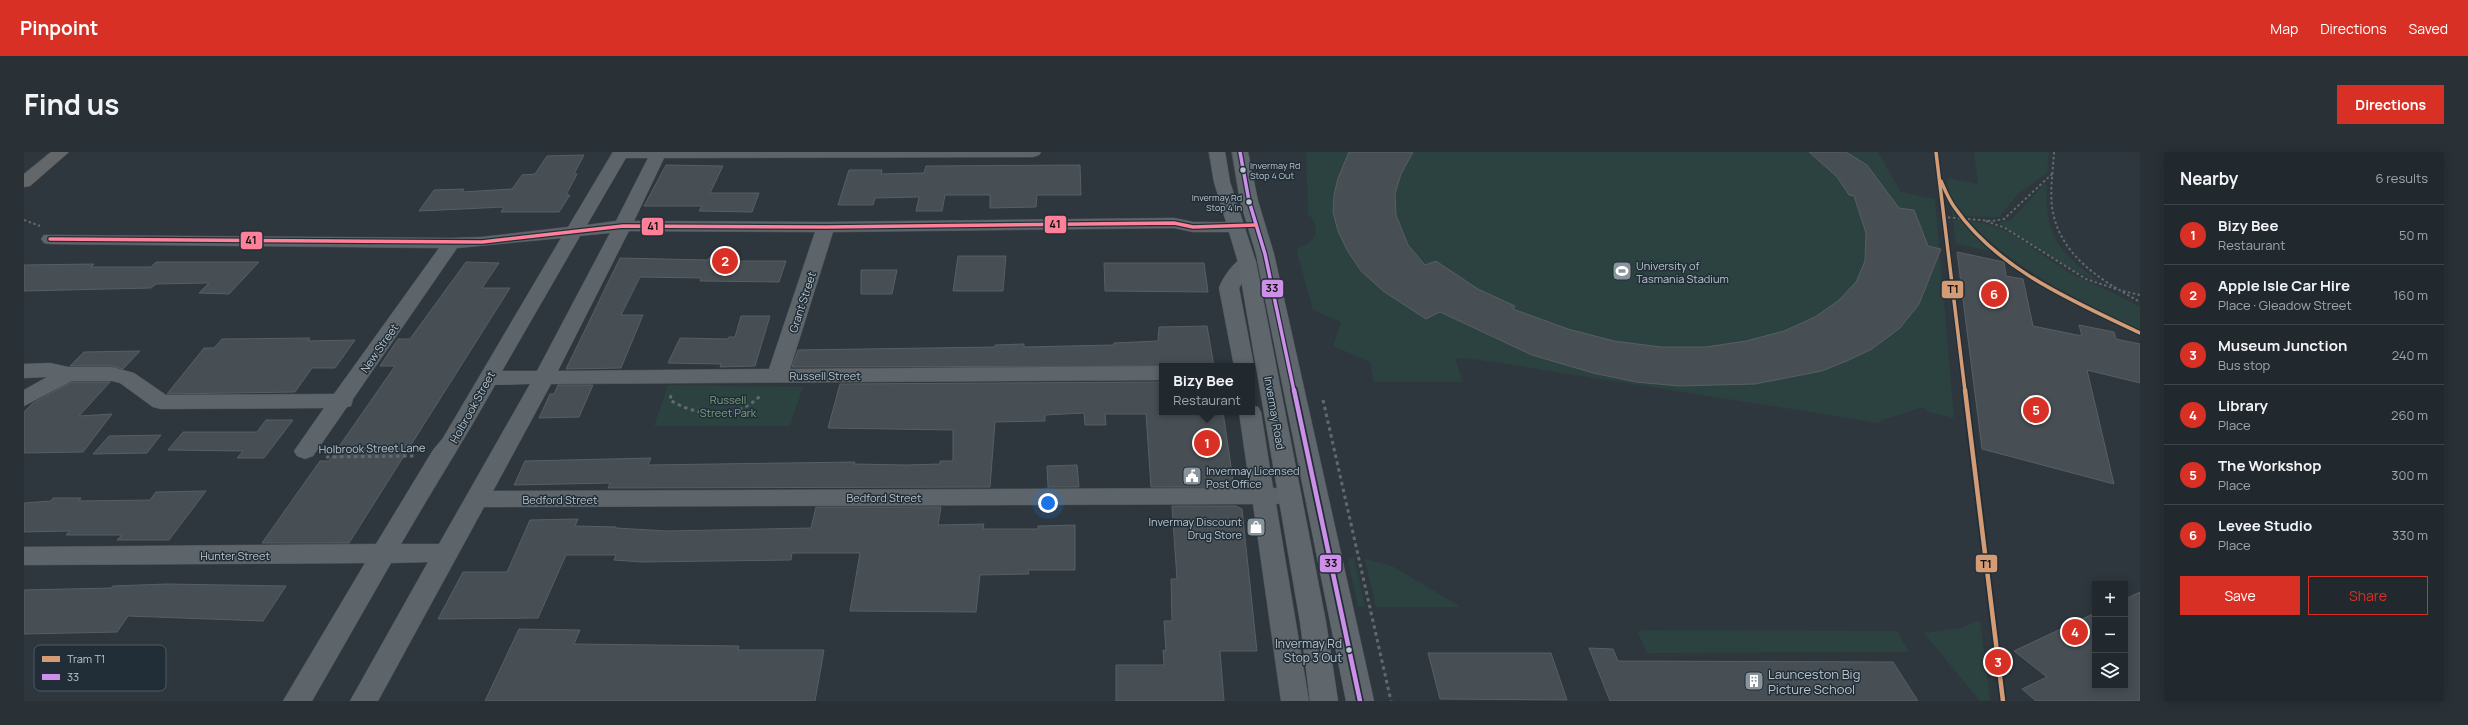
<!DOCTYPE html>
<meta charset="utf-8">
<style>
:root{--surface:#22292e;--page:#2a3136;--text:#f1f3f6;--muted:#a2a6aa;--line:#3f454a;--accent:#d93025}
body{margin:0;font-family:Manrope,sans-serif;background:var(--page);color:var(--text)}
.controls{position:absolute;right:12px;bottom:12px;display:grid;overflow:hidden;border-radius:0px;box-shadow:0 2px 10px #0003}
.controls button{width:36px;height:36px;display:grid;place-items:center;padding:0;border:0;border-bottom:1px solid var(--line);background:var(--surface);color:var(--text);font:20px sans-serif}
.you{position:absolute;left:1024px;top:351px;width:14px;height:14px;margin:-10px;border:3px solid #fff;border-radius:50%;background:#1a73e8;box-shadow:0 0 0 6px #1a73e833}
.badge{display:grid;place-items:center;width:26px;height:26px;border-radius:50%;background:var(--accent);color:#fff;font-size:13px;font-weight:700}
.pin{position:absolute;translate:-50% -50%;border:2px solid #fff;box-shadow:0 1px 4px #0006}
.popup{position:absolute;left:1135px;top:211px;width:96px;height:52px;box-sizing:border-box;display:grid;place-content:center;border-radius:0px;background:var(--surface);filter:drop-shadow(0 1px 3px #0005);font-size:13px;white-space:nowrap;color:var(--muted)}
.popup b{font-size:15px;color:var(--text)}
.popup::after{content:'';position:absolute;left:50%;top:100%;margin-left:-8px;border:8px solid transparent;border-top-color:var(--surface)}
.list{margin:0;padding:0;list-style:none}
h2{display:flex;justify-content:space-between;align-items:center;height:52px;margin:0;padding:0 16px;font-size:17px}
h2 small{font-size:13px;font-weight:400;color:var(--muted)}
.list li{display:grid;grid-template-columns:26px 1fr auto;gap:12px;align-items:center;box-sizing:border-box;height:60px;padding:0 16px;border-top:1px solid var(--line)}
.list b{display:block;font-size:15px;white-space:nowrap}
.list p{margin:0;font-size:13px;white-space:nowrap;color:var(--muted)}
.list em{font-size:13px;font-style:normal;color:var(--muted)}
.actions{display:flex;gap:8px;padding:12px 16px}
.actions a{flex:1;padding:9px 0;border:1px solid var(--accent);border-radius:0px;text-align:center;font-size:14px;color:var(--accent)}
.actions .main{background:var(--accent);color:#fff}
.icon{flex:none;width:22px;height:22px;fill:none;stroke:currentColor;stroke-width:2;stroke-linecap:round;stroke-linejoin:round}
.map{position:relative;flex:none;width:2116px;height:549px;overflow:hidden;border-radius:0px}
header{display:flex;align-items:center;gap:24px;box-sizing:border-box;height:56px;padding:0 20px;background:var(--accent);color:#fff}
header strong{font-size:19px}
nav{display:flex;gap:22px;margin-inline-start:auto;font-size:14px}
.intro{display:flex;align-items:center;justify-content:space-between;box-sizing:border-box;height:96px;padding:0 24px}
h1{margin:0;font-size:28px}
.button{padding:10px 18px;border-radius:0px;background:var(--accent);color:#fff;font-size:14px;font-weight:700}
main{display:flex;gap:24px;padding:0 24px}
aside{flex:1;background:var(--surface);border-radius:0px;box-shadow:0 2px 10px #0003}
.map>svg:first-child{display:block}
.green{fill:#2b4241}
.building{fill:#484f54;stroke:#575e64}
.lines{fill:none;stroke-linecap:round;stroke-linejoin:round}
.minor-casing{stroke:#4d5357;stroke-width:1}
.major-casing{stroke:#4c5459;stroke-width:1}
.highway-casing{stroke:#4b5359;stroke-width:1}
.path-far1{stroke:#62696d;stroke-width:2;stroke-dasharray:2.5 2.5;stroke-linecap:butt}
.path{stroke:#62696d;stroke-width:3;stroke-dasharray:3.5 3.5;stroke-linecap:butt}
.minor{fill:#5e656a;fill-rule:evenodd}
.major{fill:#60676c;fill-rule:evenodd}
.highway{fill:#64676a;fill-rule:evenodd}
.bus-1-far1-casing{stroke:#212e38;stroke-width:6}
.bus-1-casing{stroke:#212e38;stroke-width:8}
.bus-2-casing{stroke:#212e38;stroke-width:6}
.bus-1-far1{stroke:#ce8fe9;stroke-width:3.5}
.bus-1{stroke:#ce8fe9;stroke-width:4.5}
.bus-2{stroke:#ff8098;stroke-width:3.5}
.tram-1-far1-casing{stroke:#212e38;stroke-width:6}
.tram-1-casing{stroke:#212e38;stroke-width:8}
.tram-1-far1{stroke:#d39c74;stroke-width:3.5}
.tram-1{stroke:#d39c74;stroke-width:4.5}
.bus-dot{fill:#bac4cc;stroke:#212e38;stroke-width:1.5}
.labels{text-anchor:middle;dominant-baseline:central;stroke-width:3;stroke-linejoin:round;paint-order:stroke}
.far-bus-label{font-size:9px;fill:#bac4cc;stroke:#212e38;text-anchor:start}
.poi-label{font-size:11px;fill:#bac4cc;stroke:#212e38;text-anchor:start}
.street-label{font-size:11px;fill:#bac4cc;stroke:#212e38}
.park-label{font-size:11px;fill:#78a27b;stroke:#212e38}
.near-bus-label{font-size:12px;fill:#bac4cc;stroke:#212e38;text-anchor:end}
.near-poi-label{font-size:13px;fill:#bac4cc;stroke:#212e38;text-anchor:start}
.key{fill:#212e38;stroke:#4f5b64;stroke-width:1}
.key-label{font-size:11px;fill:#bac4cc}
.line-badge{stroke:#212e38;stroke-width:1.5}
.pale-badge-label{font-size:11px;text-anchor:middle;font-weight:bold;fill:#111}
</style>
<header>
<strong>Pinpoint</strong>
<nav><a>Map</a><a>Directions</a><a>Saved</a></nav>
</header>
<div class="intro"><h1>Find us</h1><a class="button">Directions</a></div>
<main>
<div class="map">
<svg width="2116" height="549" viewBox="0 0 2116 549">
<rect width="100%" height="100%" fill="#2e373d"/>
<!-- green -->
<g class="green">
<path d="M1282,0h572l23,40 34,7 19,219 -26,-6 -5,-5 -41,13 -2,3 -407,-64 -18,-1 8,24h-89l-4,-20 -37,-16 8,-24 -28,-12 -17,-61 13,-6 7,-9 -2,-14 -6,-5z"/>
<path d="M1947,0h78l-2,21 -29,21 -19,23 -47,-1 -5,-38 31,6 -4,-31z"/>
<path d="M2020,32l3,1c-3,52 14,70 55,98l-26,-11 -78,-49 13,-3z"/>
<path d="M1929,68l11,1 31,31 -39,-8z"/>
<path d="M1945,69c44,3 70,36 107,55 22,11 43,18 64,31v24c-59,-32 -125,-59 -171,-110z"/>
<path d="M644,233l135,2 -13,39h-136z"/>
<path d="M1326,406h4l11,48 -7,1 -10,-46z"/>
<path d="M1341,407l27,7 66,39v2h-82z"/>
<path d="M1956,468l10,81h-10l-56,-68 36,-5z"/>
<path d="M1618,478l255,1 12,21 -262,1 -9,-20z"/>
</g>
<!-- building -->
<g class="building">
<path d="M1325,0h64l-12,22 -6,20 1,21 12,30 17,20 11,-4 42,28 37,17 -2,3 55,20 46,12 47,6h45l40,-6 38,-10 31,-14 24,-17 17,-18 9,-21 1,-28 -12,-37 -5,-1 -12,-18 -28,-25h37l21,13 32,43 15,2 14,36 13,3 -22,55 -19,24 -28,21 -23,11 -27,11 -67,13 -76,2 -43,-4 -43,-9 -61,-18 -92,-43 -14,7 -43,-28 -22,-20 -14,-21 -9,-19 -5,-19 1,-17 4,-17z"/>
<path d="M560,3l-10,19h3l-11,21h4l-11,17h-58l3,-5 -85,4 15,-21 30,-1 -2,3 50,-3 10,-14 13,-1 12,-18z"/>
<path d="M642,13l57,1 -13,27h49l-7,19 -53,-1 3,-5h-58z"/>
<path d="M1056,13l1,30h-44l-1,12 -46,1v-13h-45l-3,16h-26l3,-14 -44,1 -2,7h-35l11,-35h33l-1,4 43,-1 2,-7z"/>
<path d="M1933,100l47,10 2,14 17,3 10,47 49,10 -3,-11 35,7 2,7 24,5v39l-53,-13 27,114 -132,-35z"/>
<path d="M934,104h48l-3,35h-50z"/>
<path d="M596,106l88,2 1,-2h30l-1,3h48l-7,21 -79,-1 1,-3 -61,-1 -19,38h22l-22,53 -55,1z"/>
<path d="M132,110h103l-30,32 -30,-1 10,-10 -53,1 -5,4 -127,3v-26l70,-1 -3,3h60z"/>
<path d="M442,110l33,1 -17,25h28l-161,255h-87l58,-82h9l66,-95h-15l18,-27h12z"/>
<path d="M1080,111h100l4,29 -103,-1z"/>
<path d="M837,118h36l-5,24h-31z"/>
<path d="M717,164h29l-15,50 -35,1 1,-3 -53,-1 12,-25 48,1 1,-2h6z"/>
<path d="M1183,174l7,40 -422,1 6,-17 197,-3v-2l29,-1v3l90,-2v-2l44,-2 1,-14z"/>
<path d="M286,186l-2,3 47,-1 -20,28h-23l-17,24 -128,2 37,-46h10l8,-9z"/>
<path d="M116,199l-17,18 -11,-3h-42l14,-14z"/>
<path d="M48,230h38l-31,34 33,-2 -29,38 -59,1v-41l9,-9z"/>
<path d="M1138,230v30h61l11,75h-83l-5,-73h-41l1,11h-21l-1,-12 -39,2v6l-50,1 -5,65 -382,1 2,-5 -96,2 11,-24 126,-3 -3,7 207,-3 -1,2 52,1 34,-1v-3h13v-31l-125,-2 12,-44z"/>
<path d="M534,233h35l-14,32 -40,1 11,-24h4z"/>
<path d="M242,268h27l-29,38h-27l6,-7 -75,-1 15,-18h74z"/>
<path d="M137,283l-14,18 -54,1 16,-18z"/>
<path d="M1053,313l2,22h-31l-1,-21z"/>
<path d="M182,339l-37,49h-52l5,-5h-56l4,-4 -46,1v-29l27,-2 2,-3h28l-2,3 71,-1 6,-8z"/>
<path d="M1148,354h64l6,3 15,142h-37l4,50h-108v-36h48l-1,-15 3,1 -2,-30h8l-1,-42h6z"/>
<path d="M792,355h125l-3,18 46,-1 -1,5h55v-3l37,-1v45h-47l1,4 -49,1 -4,37 -126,-1 10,-58h-68l-1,7 -149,2 -28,-2 2,-5h-50l-28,63 -100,1 25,-47h44l23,-52 48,-1 -3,7 41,1v1l51,3 144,-3z"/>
<path d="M143,432l119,2 -23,35 -135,-5 -11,16 -93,2v-44l87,-2 2,-2z"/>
<path d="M2116,440v109h-104l-14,-12 25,-12 -33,-26 81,-38v73h30v-87z"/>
<path d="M495,477l61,1 -6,14 165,2 -1,4h86l-9,51h-330z"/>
<path d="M1565,496l24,1 5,12 275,1 25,39h-308z"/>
<path d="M1404,501h123l16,47 -127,-1z"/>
</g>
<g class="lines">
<defs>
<g id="minor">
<path d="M589,0h428l-2,3 -6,2 -369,1 -30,63 192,1 348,-4 19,4h45l6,1 3,4 -3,4 -6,1h-45l-19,-4 -341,4 -43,137 372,-3v14l-611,4 -58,107 757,-3 -11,-76h13v-7l6,2 3,5 12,76 24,2 4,6 -4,6 -21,2 33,197h-28l-28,-197 -769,3 -106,194h-28l78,-139 -37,1 -79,138h-29l82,-138 -341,2v-18l352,-3 57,-94 10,-12 118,-200 -104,10 -104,151 -2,7 -4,1 -34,49 -8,3 -8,-3 -3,-5 30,-43 -163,1 -8,-2 -33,-24 -8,-2h-40l-48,25v-16l23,-13 -23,1v-14l26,-1 18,4h44l22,6 32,22 168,-1 105,-146 -389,-4 -6,-1 -3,-4 3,-4 408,3 30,-1 86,-10zM602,6h22l-32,63 -29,4zM605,79l186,1 -46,137 -211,2zM586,81l-73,138h-35l78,-135zM506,232l-91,160h-38c31,-54 64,-105 94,-159z"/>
<path d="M1223,104l7,2 2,4 -17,26 15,78 -2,4v-4h-18l-15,-78c4,-11 16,-29 28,-32z"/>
</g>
<g id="major">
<path d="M1185,0h16l5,30 26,80 70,360 12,79h-28l-10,-79 -62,-360 -24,-80z"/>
<path d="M1208,0h16l10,49 16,53 100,447h-28l-90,-447 -16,-53z"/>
</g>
<path id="highway" d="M27,0h18l-39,34 -6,1v-13z"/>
</defs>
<!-- minor casing -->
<use href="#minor" class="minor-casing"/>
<!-- major casing -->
<use href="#major" class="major-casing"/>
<!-- highway casing -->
<use href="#highway" class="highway-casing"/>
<!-- path-far1 -->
<g class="path-far1">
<path d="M2030,0c-1,18 -4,37 -2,55 7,49 49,73 88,95"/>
<path d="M1919,65l49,4 12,-2 48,-45"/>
<path d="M0,68l16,6"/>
<path d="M1962,69l19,7 81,51 30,10"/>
<path d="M2099,139l17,4"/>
</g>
<!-- path -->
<g class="path">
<path d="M647,243l-1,5c28,17 66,21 91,-5"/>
<path d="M1299,248l68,301"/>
<path d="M302,305l91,-1"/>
</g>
<!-- minor -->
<use href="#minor" class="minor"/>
<!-- major -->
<use href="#major" class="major"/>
<!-- highway -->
<use href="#highway" class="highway"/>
<defs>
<path id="bus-1-far1" d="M1216,0l9,49 16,53 29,137"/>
<path id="bus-1" d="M1270,238l66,311"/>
<path id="bus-2" d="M26,87l432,3 141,-16 203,1 348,-4 19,4 63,-2"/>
</defs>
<!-- bus-1-far1 casing -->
<use href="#bus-1-far1" class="bus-1-far1-casing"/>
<!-- bus-1 casing -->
<use href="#bus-1" class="bus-1-casing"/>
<!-- bus-2 casing -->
<use href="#bus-2" class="bus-2-casing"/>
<!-- bus-1-far1 -->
<use href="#bus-1-far1" class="bus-1-far1"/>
<!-- bus-1 -->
<use href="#bus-1" class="bus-1"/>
<!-- bus-2 -->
<use href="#bus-2" class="bus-2"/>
<defs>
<g id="tram-1-far1">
<path d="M1912,0l29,239"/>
<path d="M1917,29c4,9 8,19 14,27 43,62 120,94 185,125"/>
</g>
<path id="tram-1" d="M1941,238l38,311"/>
</defs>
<!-- tram-1-far1 casing -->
<use href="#tram-1-far1" class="tram-1-far1-casing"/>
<!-- tram-1 casing -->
<use href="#tram-1" class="tram-1-casing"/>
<!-- tram-1-far1 -->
<use href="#tram-1-far1" class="tram-1-far1"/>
<!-- tram-1 -->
<use href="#tram-1" class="tram-1"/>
</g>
<!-- icons -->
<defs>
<symbol id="stadium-square" viewBox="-11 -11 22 22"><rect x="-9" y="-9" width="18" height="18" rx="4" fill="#89939a" stroke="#212e38"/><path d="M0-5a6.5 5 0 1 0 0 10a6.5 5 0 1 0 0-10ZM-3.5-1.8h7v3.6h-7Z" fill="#fff"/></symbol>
<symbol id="civic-square" viewBox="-11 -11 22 22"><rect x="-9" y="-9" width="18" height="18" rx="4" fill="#89939a" stroke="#212e38"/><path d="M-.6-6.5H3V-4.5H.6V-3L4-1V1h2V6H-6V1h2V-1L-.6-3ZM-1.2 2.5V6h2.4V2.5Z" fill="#fff"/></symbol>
<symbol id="shop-square" viewBox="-11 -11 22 22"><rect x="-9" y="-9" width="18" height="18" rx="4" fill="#89939a" stroke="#212e38"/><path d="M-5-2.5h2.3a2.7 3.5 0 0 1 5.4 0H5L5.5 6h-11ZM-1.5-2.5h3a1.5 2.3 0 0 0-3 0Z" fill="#fff"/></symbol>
<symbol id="building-square" viewBox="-11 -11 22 22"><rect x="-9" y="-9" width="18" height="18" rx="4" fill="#89939a" stroke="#212e38"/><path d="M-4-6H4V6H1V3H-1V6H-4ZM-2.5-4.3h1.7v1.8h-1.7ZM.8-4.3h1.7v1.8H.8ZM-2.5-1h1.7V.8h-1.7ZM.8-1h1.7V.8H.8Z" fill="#fff"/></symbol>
</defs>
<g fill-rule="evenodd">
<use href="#stadium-square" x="1587" y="108" width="22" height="22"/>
<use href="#civic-square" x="1157" y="313" width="22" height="22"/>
<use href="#shop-square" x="1221" y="364" width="22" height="22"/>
<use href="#building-square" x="1719" y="518" width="22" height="22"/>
</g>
<!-- markers -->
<g class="bus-dot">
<circle cx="1219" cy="18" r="3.5"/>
<circle cx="1225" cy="50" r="3.5"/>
<circle cx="1325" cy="498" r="3.5"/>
</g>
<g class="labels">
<!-- far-bus labels -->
<g class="far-bus-label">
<text x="1226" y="13">Invermay Rd<tspan x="1226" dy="10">Stop 4 Out</tspan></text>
<text x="1218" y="45" text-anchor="end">Invermay Rd<tspan x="1218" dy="10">Stop 4 In</tspan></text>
</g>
<!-- poi labels -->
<g class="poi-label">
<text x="1612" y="113">University of<tspan x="1612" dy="13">Tasmania Stadium</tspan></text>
<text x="1182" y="318">Invermay Licensed<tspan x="1182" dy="13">Post Office</tspan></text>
<text x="1218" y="369" text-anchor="end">Invermay Discount<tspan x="1218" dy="13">Drug Store</tspan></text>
</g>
<!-- street labels -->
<g class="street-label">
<text transform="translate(778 150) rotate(-72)">Grant Street</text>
<text transform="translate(355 196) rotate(-55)">New Street</text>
<text x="801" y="223">Russell Street</text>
<text transform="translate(448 255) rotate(-61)">Holbrook Street</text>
<text transform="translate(1251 261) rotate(80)">Invermay Road</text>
<text transform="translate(348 296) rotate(-1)">Holbrook Street Lane</text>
<text x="860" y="345">Bedford Street</text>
<text x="536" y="347">Bedford Street</text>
<text x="211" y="403">Hunter Street</text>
</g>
<!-- park labels -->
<g class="park-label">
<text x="704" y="247">Russell<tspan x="704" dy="13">Street Park</tspan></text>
</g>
<!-- near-bus labels -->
<g class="near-bus-label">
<text x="1318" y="491">Invermay Rd<tspan x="1318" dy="14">Stop 3 Out</tspan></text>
</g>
<!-- near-poi labels -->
<g class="near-poi-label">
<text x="1744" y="522">Launceston Big<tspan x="1744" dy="15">Picture School</tspan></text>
</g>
</g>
<!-- legend -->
<rect x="10" y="493" width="132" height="46" rx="6" class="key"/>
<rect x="18" y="504" width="18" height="6" fill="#d39c74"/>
<rect x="18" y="522" width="18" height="6" fill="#ce8fe9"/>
<g class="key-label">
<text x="43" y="511">Tram T1</text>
<text x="43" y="529">33</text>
</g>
<g class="line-badge">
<rect x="1020" y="63" width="23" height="19" rx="4" fill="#ff8098"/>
<rect x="617" y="65" width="23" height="19" rx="4" fill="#ff8098"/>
<rect x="216" y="79" width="23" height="19" rx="4" fill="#ff8098"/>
<rect x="1237" y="127" width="23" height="19" rx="4" fill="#ce8fe9"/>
<rect x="1917" y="128" width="23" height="19" rx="4" fill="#d39c74"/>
<rect x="1295" y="402" width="23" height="19" rx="4" fill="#ce8fe9"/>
<rect x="1951" y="402" width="23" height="19" rx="4" fill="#d39c74"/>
</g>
<g class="pale-badge-label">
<text x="1031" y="76">41</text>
<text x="629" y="78">41</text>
<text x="227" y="92">41</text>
<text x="1248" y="140">33</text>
<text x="1929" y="141">T1</text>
<text x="1307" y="415">33</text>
<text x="1962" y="416">T1</text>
</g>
</svg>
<div class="controls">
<button>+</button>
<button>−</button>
<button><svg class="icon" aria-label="layers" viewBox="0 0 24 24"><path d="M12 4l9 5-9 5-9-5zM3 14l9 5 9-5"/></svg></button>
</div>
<div class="you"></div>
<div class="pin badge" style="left:1183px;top:291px">1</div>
<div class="popup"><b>Bizy Bee</b>Restaurant</div>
<div class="pin badge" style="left:701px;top:109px">2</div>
<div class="pin badge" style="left:1974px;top:510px">3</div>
<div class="pin badge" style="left:2051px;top:480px">4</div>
<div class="pin badge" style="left:2012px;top:258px">5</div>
<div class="pin badge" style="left:1970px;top:142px">6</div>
</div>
<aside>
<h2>Nearby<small>6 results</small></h2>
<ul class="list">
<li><span class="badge">1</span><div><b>Bizy Bee</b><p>Restaurant</p></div><em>50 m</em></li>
<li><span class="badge">2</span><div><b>Apple Isle Car Hire</b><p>Place · Gleadow Street</p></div><em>160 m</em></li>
<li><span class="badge">3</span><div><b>Museum Junction</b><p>Bus stop</p></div><em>240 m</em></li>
<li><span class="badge">4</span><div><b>Library</b><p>Place</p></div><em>260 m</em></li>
<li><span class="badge">5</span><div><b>The Workshop</b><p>Place</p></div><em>300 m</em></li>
<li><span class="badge">6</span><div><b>Levee Studio</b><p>Place</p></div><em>330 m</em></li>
</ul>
<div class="actions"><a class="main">Save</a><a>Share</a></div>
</aside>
</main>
